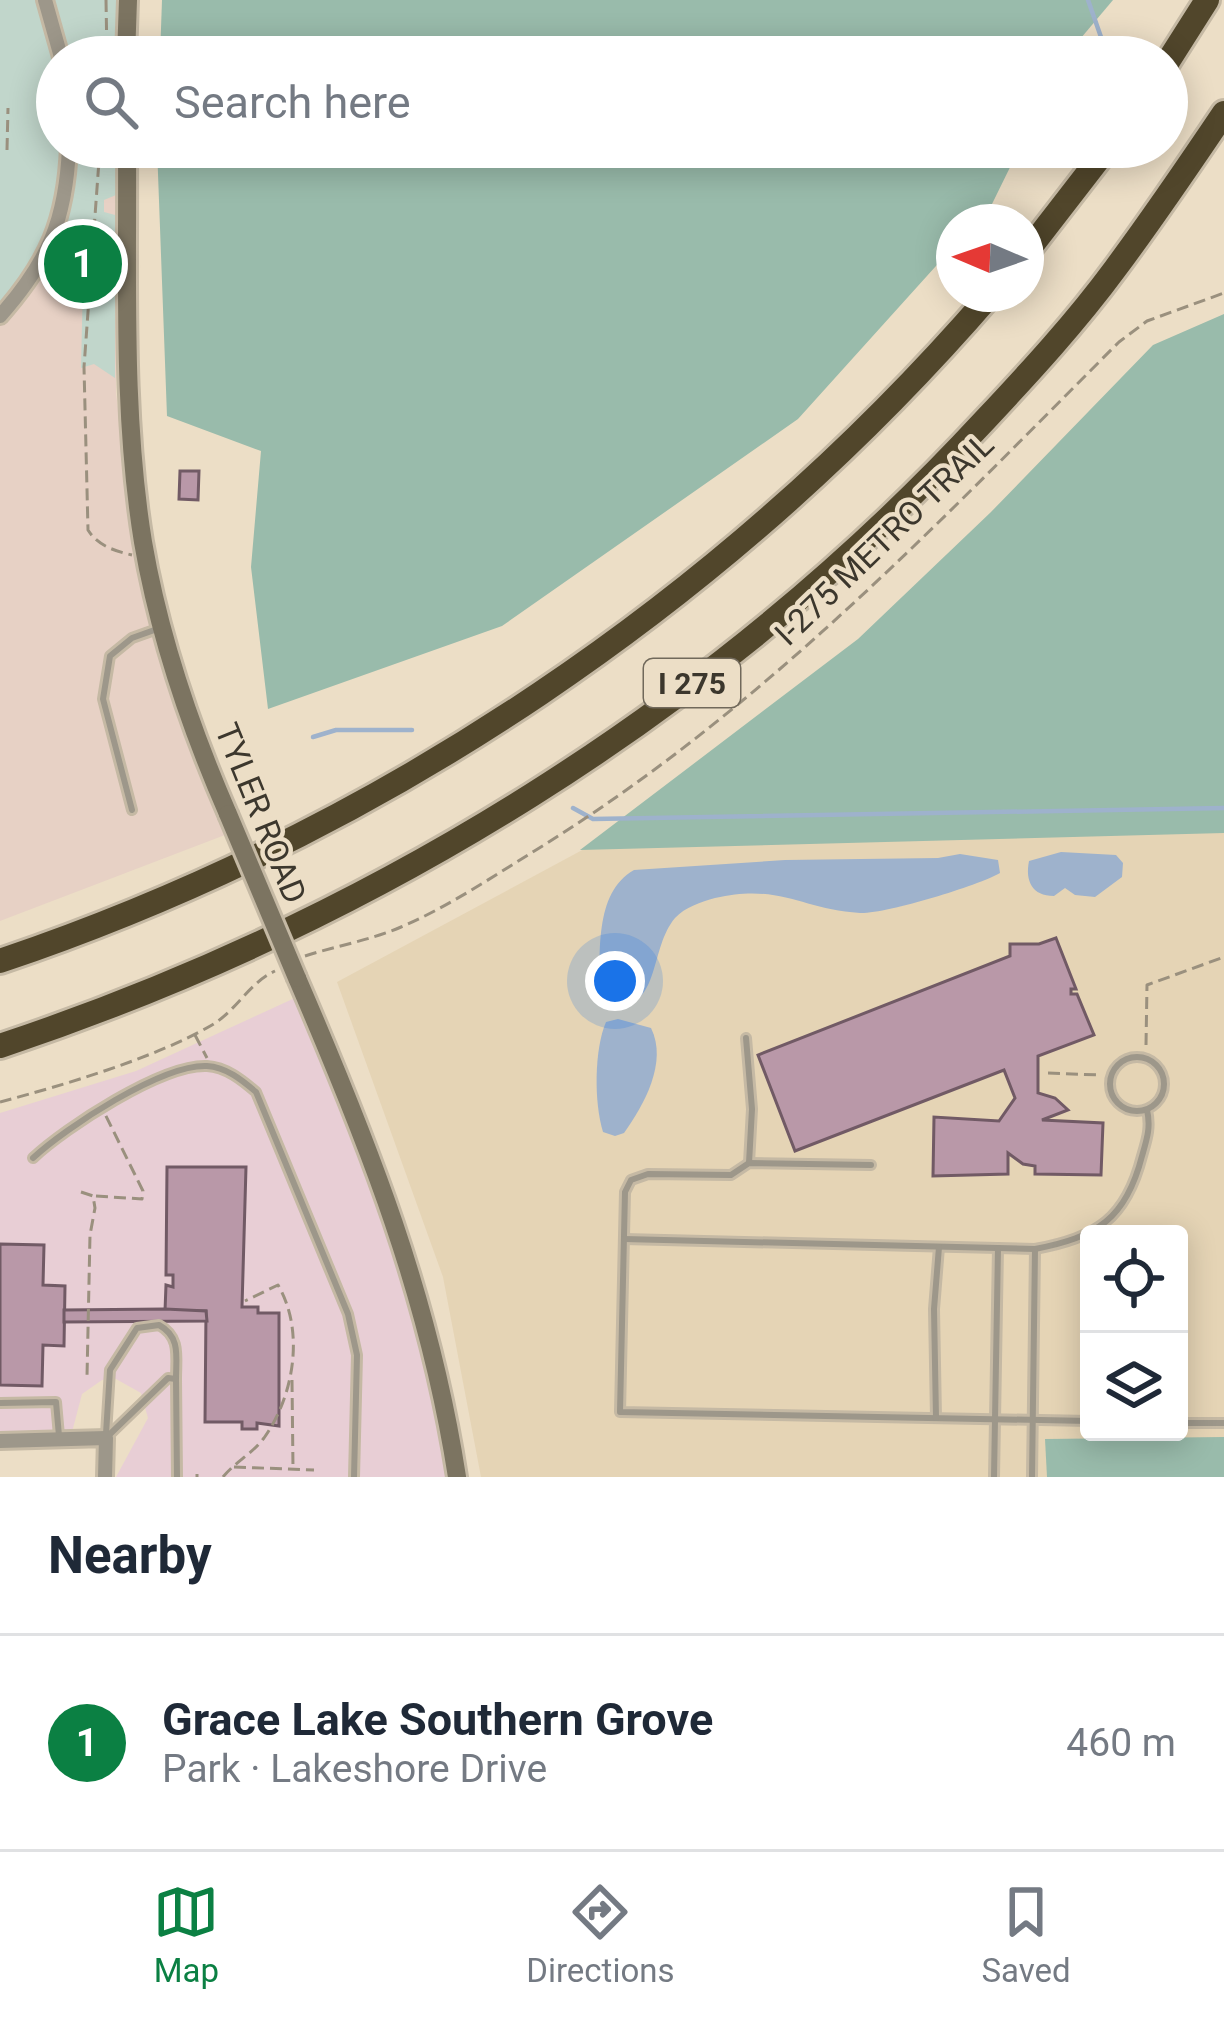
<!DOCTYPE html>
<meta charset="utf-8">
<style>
:root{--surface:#fff;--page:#f6f6f7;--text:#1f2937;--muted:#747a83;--line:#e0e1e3;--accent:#0b8043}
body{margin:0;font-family:Roboto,sans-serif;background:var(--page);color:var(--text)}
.controls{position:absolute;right:36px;bottom:36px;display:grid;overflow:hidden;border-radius:12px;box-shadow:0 6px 30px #0003}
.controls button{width:108px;height:108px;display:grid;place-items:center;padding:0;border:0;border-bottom:3px solid var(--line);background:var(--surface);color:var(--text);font:60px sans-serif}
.compass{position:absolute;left:936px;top:204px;width:108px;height:108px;border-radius:50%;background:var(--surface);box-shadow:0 6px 30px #0003;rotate:272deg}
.you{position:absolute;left:615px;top:981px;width:42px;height:42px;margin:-30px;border:9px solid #fff;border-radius:50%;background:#1a73e8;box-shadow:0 0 0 18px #1a73e833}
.badge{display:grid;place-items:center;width:78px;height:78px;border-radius:50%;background:var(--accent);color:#fff;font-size:39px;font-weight:700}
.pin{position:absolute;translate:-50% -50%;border:6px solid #fff;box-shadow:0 3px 12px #0006}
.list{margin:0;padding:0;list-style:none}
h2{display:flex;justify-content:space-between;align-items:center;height:156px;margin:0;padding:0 48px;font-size:51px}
h2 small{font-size:39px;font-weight:400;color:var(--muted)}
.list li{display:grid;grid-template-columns:78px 1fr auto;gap:36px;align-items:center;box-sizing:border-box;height:216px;padding:0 48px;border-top:3px solid var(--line)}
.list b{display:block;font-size:45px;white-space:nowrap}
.list p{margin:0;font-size:39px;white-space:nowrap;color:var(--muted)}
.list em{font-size:39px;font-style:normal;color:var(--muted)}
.icon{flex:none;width:66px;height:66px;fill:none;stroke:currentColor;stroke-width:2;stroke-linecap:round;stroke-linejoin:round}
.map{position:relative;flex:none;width:1224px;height:1477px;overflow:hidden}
.search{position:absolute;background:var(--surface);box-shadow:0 6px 30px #0003;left:36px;right:36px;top:36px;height:132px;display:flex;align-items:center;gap:30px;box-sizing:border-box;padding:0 42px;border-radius:66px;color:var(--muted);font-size:45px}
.sheet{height:372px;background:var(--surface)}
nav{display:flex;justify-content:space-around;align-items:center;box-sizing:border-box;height:168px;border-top:3px solid var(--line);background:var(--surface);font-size:33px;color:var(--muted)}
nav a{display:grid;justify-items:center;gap:6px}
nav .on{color:var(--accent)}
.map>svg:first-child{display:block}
.commercial{fill:#e7d1c5}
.industrial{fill:#e8ced5}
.built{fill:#e5d4b5;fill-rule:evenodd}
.green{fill:#c1d6cb}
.forest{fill:#99bbab}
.water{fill:#9eb2cc}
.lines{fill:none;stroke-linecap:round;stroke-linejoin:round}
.stream{stroke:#9eb2cc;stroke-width:4.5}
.building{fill:#b998a8;stroke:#715a65;stroke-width:3}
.lane-casing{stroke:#c5b9a4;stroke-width:12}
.street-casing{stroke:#c5b9a4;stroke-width:20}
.secondary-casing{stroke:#c5b9a4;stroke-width:24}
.highway-casing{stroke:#c5b9a4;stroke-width:30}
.path{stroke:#9a907e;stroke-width:3;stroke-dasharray:12 6;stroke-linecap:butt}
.lane{stroke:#9d978a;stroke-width:6}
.street{stroke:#9d978a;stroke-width:14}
.secondary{stroke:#7c7461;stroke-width:18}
.highway{stroke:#51462b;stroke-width:24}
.secondary-bridge-casing{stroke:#c5b9a4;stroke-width:24;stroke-linecap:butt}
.secondary-bridge{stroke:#7c7461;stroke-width:18}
.labels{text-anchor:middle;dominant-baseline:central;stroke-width:9;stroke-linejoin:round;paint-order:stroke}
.shield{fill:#ecdec6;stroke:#71695b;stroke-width:3}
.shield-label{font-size:30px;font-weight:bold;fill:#3c372d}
.street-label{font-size:33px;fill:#3c372d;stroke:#ecdec6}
</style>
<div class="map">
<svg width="1224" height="1477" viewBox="0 0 1224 1477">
<rect width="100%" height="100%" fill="#ecdec6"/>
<!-- commercial -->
<path class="commercial" d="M0,0h118l-1,57h-60v90h59v246l23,184 32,118 54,140 -225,86z"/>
<!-- industrial -->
<path class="industrial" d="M297,997l70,164 46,138 37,178h-334l32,-59 -7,-25 -25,-14 -14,1 -20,14 -10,38 -72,1v-320l136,-42z"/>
<!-- built -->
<path class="built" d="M1224,832v645h-743l-38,-200 -106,-295 249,-134zM1089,1234h90v198h-90z"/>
<!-- green -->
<g class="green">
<path d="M0,0h37l20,73v74h5c-4,62 -20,111 -62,157z"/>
<path d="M54,0h64l-1,57h-47z"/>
<path d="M77,147h39v48l-12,5v12l11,3v163l-21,-14 -13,4 2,-86 -23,-3 -13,-8 21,-53z"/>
</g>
<!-- forest -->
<g class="forest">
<path d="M162,0h951l-48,57h-905z"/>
<path d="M157,147h863l-28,57 -16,18h-22v24l-156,173 -296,207 -234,83 -17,-142 10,-116 -94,-35z"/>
<path d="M1224,314v519l-644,17 278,-211 133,-127 162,-167z"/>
<path d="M1224,1437v40h-177l-2,-38z"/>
</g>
<!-- water -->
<g class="water">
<path d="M1061,852l55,3 7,8 -1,14 -27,20 -20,-2 -10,-7 -11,8c-22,0 -29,-15 -25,-35z"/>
<path d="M960,854l38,6 2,13c-23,13 -114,41 -140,40 -58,-3 -79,-30 -145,-15 -14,4 -30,9 -40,20 -28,33 -12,100 -73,85l-3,-7c2,-40 -6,-103 35,-126l151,-10 153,-2z"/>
<path d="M618,1019l33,9c17,34 -7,77 -27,105l-9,3 -12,-4c-9,-29 -9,-82 3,-110z"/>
</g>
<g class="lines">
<!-- stream -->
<g class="stream">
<path d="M1088,0l20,57"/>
<path d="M313,737l23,-7h76"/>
<path d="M573,808l20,11 631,-11"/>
</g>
</g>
<!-- building -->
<g class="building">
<path d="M180,471h19l-1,29 -19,-1z"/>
<path d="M1056,938l20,51h-5v5h6l17,41 -56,21v37l17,5 13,12 -26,10 61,3 -2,52 -66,-1v-8l-12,-2 -15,-11v21l-75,2 1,-59 65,4 16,-23 -11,-28 -209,81 -37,-96 252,-99v-12h29z"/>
<path d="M167,1167h79l-4,140h16v6h21v113l-22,-3v6h-15v-7h-37l1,-111h-41l1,-26 7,2v-12h-7z"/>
<path d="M0,1244l44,1 -1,40 22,1 -1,60 -21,-1 -1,41 -42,-1z"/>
<path d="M165,1309l41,2 1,10 -143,1v-12z"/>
</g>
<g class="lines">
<defs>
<g id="lane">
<path d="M132,810l-29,-111 7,-43 22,-18 28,-10"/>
<path d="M746,1038l6,71 -3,54"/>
<circle cx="1137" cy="1084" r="27"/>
<path d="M33,1158c32,-30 129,-94 174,-92 19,1 35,14 49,26l92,222 9,41 -3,122"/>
<path d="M871,1165l-122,-2 -18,12 -83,-1 -17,6 -6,12 -5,220 469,9"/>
<path d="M624,1239l411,10c62,-12 91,-30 107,-93 5,-17 9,-29 5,-46"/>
<path d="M0,1403l56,-1 3,34"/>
<path d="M936,1418l-2,-109 5,-62"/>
<path d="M1179,1423h45"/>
<path d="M106,1434l4,-64 27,-42 22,-3c22,12 17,32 17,54"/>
<path d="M109,1435l59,-57 8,1 1,98"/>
<path d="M994,1477l4,-229"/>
<path d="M1032,1477l3,-228"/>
</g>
<g id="street">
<path d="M45,0l16,57"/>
<path d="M0,316c48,-54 66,-96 69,-169"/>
<path d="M0,1441l106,-3 -1,39"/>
</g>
<g id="secondary">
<path d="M126,57l2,-57"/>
<path d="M127,147c1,131 -5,266 16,395 16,93 47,185 85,272"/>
<path d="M297,978c72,167 132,318 160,499"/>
</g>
<g id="highway">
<path d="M1167,63l40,-63"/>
<path d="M1026,253l82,-106"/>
<path d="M0,961c382,-129 728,-362 991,-667"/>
<path d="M0,1046c372,-124 718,-337 985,-626 45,-48 91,-98 130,-151 38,-51 74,-104 109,-156"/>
</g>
</defs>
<!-- lane casing -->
<use href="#lane" class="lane-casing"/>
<!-- street casing -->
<use href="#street" class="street-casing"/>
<!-- secondary casing -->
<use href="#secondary" class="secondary-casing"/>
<!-- highway casing -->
<use href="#highway" class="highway-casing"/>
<!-- path -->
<g class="path">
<path d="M106,0l1,57"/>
<path d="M100,147l-16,220 4,163c10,16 27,21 44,25"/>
<path d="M7,150l1,-42"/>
<path d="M305,956c31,-10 66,-16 96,-29 47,-20 91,-50 135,-77 225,-139 398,-323 583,-508l28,-21 77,-28"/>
<path d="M195,1035l12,23"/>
<path d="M1146,1045l1,-60 77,-28"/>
<path d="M1048,1073l52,2"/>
<path d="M0,1102c64,-17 155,-44 212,-77 25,-15 37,-42 63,-54"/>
<path d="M81,1192l12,4 2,12 -5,27 -3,142"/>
<path d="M96,1196l46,3 1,-8 -38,-77"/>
<path d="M292,1380l1,88"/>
<path d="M234,1467l80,3"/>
<path d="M197,1477v-3"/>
<path d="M223,1477c12,-15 29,-23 41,-39 30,-42 41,-107 14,-153l-33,16"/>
</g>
<!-- lane -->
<use href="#lane" class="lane"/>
<!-- street -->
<use href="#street" class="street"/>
<!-- secondary -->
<use href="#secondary" class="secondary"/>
<!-- highway -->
<use href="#highway" class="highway"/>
<defs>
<path id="secondary-bridge" d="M228,814l69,164"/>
</defs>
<!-- secondary-bridge casing -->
<use href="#secondary-bridge" class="secondary-bridge-casing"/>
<!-- secondary-bridge -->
<use href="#secondary-bridge" class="secondary-bridge"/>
</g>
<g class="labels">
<!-- shield labels -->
<rect class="shield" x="644" y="659" width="96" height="48" rx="9"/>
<g class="shield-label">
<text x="692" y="683">I 275</text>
</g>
<!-- street labels -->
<g class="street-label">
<text transform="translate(884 539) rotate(-44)">I-275 METRO TRAIL</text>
<text transform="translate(261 813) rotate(68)">TYLER ROAD</text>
</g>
</g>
</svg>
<div class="controls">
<button><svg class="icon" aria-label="locate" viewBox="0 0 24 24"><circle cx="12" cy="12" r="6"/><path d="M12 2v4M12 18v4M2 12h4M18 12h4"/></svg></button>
<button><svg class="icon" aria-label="layers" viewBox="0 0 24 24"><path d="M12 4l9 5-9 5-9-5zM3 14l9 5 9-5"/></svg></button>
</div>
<svg class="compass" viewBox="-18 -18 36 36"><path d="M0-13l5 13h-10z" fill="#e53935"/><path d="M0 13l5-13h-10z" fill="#747a83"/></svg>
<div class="you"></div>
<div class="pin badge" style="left:83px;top:264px">1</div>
<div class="search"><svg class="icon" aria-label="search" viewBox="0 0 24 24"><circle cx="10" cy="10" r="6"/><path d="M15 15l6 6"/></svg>Search here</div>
</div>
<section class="sheet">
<h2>Nearby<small></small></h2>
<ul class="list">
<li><span class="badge">1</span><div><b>Grace Lake Southern Grove</b><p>Park · Lakeshore Drive</p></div><em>460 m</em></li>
</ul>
</section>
<nav>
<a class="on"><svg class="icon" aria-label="map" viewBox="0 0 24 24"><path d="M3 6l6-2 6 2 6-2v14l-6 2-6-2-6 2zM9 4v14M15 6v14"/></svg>Map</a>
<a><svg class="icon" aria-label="directions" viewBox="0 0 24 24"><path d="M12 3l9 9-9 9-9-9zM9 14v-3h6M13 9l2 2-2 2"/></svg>Directions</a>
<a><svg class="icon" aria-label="saved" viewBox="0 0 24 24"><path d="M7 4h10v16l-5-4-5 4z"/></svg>Saved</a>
</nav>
